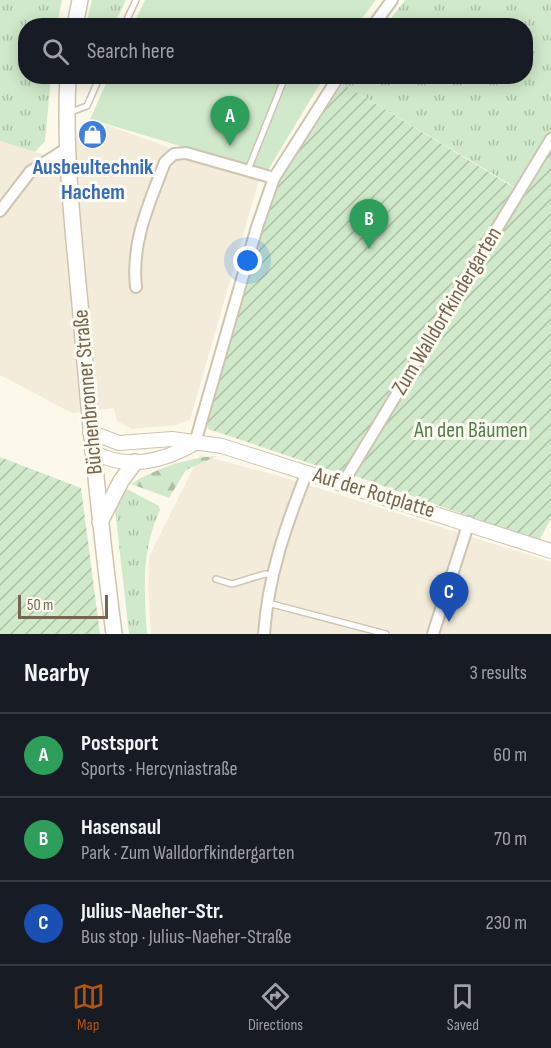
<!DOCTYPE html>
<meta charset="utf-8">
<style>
:root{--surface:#171b24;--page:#242831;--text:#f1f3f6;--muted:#9ea1a6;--line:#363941;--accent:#b45309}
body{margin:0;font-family:"Sofia Sans Condensed",sans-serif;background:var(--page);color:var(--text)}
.scale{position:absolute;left:18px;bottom:15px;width:90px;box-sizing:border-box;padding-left:6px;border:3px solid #76654f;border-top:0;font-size:16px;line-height:21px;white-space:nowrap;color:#76654f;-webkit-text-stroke:4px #fefcf2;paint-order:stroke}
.you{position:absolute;left:248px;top:261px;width:21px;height:21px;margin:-15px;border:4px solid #fff;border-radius:50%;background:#1a73e8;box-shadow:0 0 0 9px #1a73e833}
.badge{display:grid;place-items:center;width:39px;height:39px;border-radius:50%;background:var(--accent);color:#fff;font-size:20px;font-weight:700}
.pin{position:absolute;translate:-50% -50px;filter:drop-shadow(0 2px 3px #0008)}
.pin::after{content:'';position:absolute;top:32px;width:21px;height:18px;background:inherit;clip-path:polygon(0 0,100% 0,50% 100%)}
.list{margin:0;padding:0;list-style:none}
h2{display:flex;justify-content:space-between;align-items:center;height:78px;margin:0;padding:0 24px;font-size:26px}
h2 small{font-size:20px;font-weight:400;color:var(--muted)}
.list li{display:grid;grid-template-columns:39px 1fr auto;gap:18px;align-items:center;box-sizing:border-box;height:84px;padding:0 24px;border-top:2px solid var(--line)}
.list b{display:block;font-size:22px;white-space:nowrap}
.list p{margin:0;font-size:20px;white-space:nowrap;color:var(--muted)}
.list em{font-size:20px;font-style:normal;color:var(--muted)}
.icon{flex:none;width:33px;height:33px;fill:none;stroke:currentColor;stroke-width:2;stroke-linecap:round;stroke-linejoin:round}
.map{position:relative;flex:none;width:551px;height:634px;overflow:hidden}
.search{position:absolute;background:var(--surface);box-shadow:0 3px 15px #0003;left:18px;right:18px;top:18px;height:66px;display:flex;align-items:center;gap:15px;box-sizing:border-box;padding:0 21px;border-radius:24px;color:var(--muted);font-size:22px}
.sheet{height:330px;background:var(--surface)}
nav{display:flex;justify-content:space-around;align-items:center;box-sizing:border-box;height:84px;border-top:2px solid var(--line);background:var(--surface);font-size:16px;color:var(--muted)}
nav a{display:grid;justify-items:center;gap:3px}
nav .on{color:var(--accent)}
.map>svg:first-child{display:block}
.residential{fill:#f3ecda}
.grass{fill:url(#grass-tufts)}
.forest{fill:url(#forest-firs)}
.garden{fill:url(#garden-furrows)}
.pitch{fill:#d0e9ca}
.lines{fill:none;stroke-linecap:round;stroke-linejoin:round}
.service-casing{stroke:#cdc4b1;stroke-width:8}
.minor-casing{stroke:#cdc4b1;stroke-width:14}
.tertiary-casing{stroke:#cdc4b1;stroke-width:16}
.secondary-casing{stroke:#d0c4af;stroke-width:18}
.service{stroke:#fff;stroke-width:5}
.minor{stroke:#fff;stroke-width:10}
.tertiary{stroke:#fff;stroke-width:14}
.secondary{stroke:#fff;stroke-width:15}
.labels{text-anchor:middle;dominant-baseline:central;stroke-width:6;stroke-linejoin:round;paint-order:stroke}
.shop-label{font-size:22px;font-weight:bold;fill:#366cbe;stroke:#fefcf2}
.street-label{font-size:22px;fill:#76654f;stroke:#fefcf2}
.park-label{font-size:22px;fill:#50804b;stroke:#fefcf2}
</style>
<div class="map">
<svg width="551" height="634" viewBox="0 0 551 634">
<defs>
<pattern id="grass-tufts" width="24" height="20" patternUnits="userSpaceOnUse" patternTransform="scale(1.5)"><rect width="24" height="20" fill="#d0e9ca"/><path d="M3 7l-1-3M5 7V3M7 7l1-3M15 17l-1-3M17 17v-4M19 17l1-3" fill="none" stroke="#adc0a6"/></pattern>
<pattern id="forest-firs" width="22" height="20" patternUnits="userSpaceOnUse" patternTransform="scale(1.5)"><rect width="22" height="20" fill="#d0e9ca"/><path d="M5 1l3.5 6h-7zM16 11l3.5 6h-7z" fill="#adc0a6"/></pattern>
<pattern id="garden-furrows" width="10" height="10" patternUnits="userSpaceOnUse" patternTransform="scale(1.5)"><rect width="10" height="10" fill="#d0e9ca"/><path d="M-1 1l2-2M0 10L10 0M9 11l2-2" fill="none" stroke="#adc0a6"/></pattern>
</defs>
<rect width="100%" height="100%" fill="#fcf9eb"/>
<!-- residential -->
<g class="residential">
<path d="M90,119l169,61 -69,240 -14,5 -44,4 -15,-8 -3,-13 -42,5 -72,-38v-234l76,24 1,-34z"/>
<path d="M200,455l83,22 268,85v72h-400l-3,-46 1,-31z"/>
</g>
<!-- grass -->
<g class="grass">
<path d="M0,0h62l-5,25 -31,1v50l25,1 -6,64 -10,11 -35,-11z"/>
<path d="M92,0h34l-12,25h-28z"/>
<path d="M405,0h146v134l-33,55 -175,-105 5,-8h178v-50l-140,-1z"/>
<path d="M125,488l34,18 1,4c-19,40 -16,80 -13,124h-18l-14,-125z"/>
</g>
<!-- forest -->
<path class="forest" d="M217,456l-31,14 -17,28 -38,-14c25,-16 56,-26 86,-28z"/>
<!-- garden -->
<g class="garden">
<path d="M343,84l175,106 -173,285 -137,-46 -2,-7 71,-243z"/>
<path d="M551,144v374l-12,23 -184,-65 -2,-5z"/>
<path d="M0,457l81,31 19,146h-100z"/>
</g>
<!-- pitch -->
<g class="pitch">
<path d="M145,0h231l-19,25h-224z"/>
<path d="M109,77h215l-57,95 -177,-53z"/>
</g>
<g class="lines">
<defs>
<g id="service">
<path d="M124,26l12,-26"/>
<path d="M68,113l19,-7 13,-30"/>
<path d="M248,170l35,-88"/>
<path d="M216,579l16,5 33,-10 7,1"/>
<path d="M268,603l118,31"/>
</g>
<g id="minor">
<path d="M373,26l19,-26"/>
<path d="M0,211l30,-39 36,-23"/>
<path d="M136,287c-5,-45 13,-83 29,-125l9,-8 12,-1 88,25"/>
<path d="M195,443l62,-216 17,-49 65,-102"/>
<path d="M343,483l208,-344"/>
<path d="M264,634c4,-58 22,-109 43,-162"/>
<path d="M433,634l36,-112"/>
</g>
<g id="tertiary">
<path d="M90,432l29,11 53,-4 50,7 329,105"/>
<path d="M92,451c33,20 71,11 103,-8"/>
</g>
<g id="secondary">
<path d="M75,26l5,-26"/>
<path d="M68,76c-4,77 5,152 12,228 9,110 20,220 34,330"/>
<path d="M100,522l21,-41 14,-19"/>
</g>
</defs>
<!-- service casing -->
<use href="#service" class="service-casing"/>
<!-- minor casing -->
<use href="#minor" class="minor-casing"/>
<!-- tertiary casing -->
<use href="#tertiary" class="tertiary-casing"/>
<!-- secondary casing -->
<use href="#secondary" class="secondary-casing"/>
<!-- service -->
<use href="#service" class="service"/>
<!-- minor -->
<use href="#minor" class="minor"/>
<!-- tertiary -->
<use href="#tertiary" class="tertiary"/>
<!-- secondary -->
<use href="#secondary" class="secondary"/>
</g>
<!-- icons -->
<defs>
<symbol id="shop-disc" viewBox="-11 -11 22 22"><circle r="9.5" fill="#3f7fe0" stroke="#fefcf2"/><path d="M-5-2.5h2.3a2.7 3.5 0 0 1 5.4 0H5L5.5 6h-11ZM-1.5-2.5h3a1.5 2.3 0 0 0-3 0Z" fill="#fff"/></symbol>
</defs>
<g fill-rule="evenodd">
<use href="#shop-disc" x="76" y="118" width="33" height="33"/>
</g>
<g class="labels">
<!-- shop labels -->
<g class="shop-label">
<text x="93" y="167">Ausbeultechnik<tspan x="93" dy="25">Hachem</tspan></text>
</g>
<!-- street labels -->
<g class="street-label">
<text transform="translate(447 311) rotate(-59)">Zum Walldorfkindergarten</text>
<text transform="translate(88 392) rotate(-95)">Büchenbronner Straße</text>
<text transform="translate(374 493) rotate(17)">Auf der Rotplatte</text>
</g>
<!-- park labels -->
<g class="park-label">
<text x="471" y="430">An den Bäumen</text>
</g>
</g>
</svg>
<div class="scale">50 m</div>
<div class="you"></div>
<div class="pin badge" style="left:230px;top:146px;background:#2e9e5b">A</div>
<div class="pin badge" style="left:369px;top:249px;background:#2e9e5b">B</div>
<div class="pin badge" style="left:449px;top:622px;background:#1a4fb4">C</div>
<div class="search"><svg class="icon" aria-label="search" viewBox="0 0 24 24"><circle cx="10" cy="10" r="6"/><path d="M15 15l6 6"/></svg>Search here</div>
</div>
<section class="sheet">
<h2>Nearby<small>3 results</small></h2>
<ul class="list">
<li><span class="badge" style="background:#2e9e5b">A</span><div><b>Postsport</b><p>Sports · Hercyniastraße</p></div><em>60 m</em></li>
<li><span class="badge" style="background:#2e9e5b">B</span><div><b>Hasensaul</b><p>Park · Zum Walldorfkindergarten</p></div><em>70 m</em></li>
<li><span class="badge" style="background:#1a4fb4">C</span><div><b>Julius-Naeher-Str.</b><p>Bus stop · Julius-Naeher-Straße</p></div><em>230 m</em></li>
</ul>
</section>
<nav>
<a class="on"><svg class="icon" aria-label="map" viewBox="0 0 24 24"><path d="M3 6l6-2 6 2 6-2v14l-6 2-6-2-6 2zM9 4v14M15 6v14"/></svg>Map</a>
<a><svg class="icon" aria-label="directions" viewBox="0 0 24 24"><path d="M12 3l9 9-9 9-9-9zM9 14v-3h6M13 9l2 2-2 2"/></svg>Directions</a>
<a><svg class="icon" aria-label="saved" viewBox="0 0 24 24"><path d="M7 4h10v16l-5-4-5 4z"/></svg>Saved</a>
</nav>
